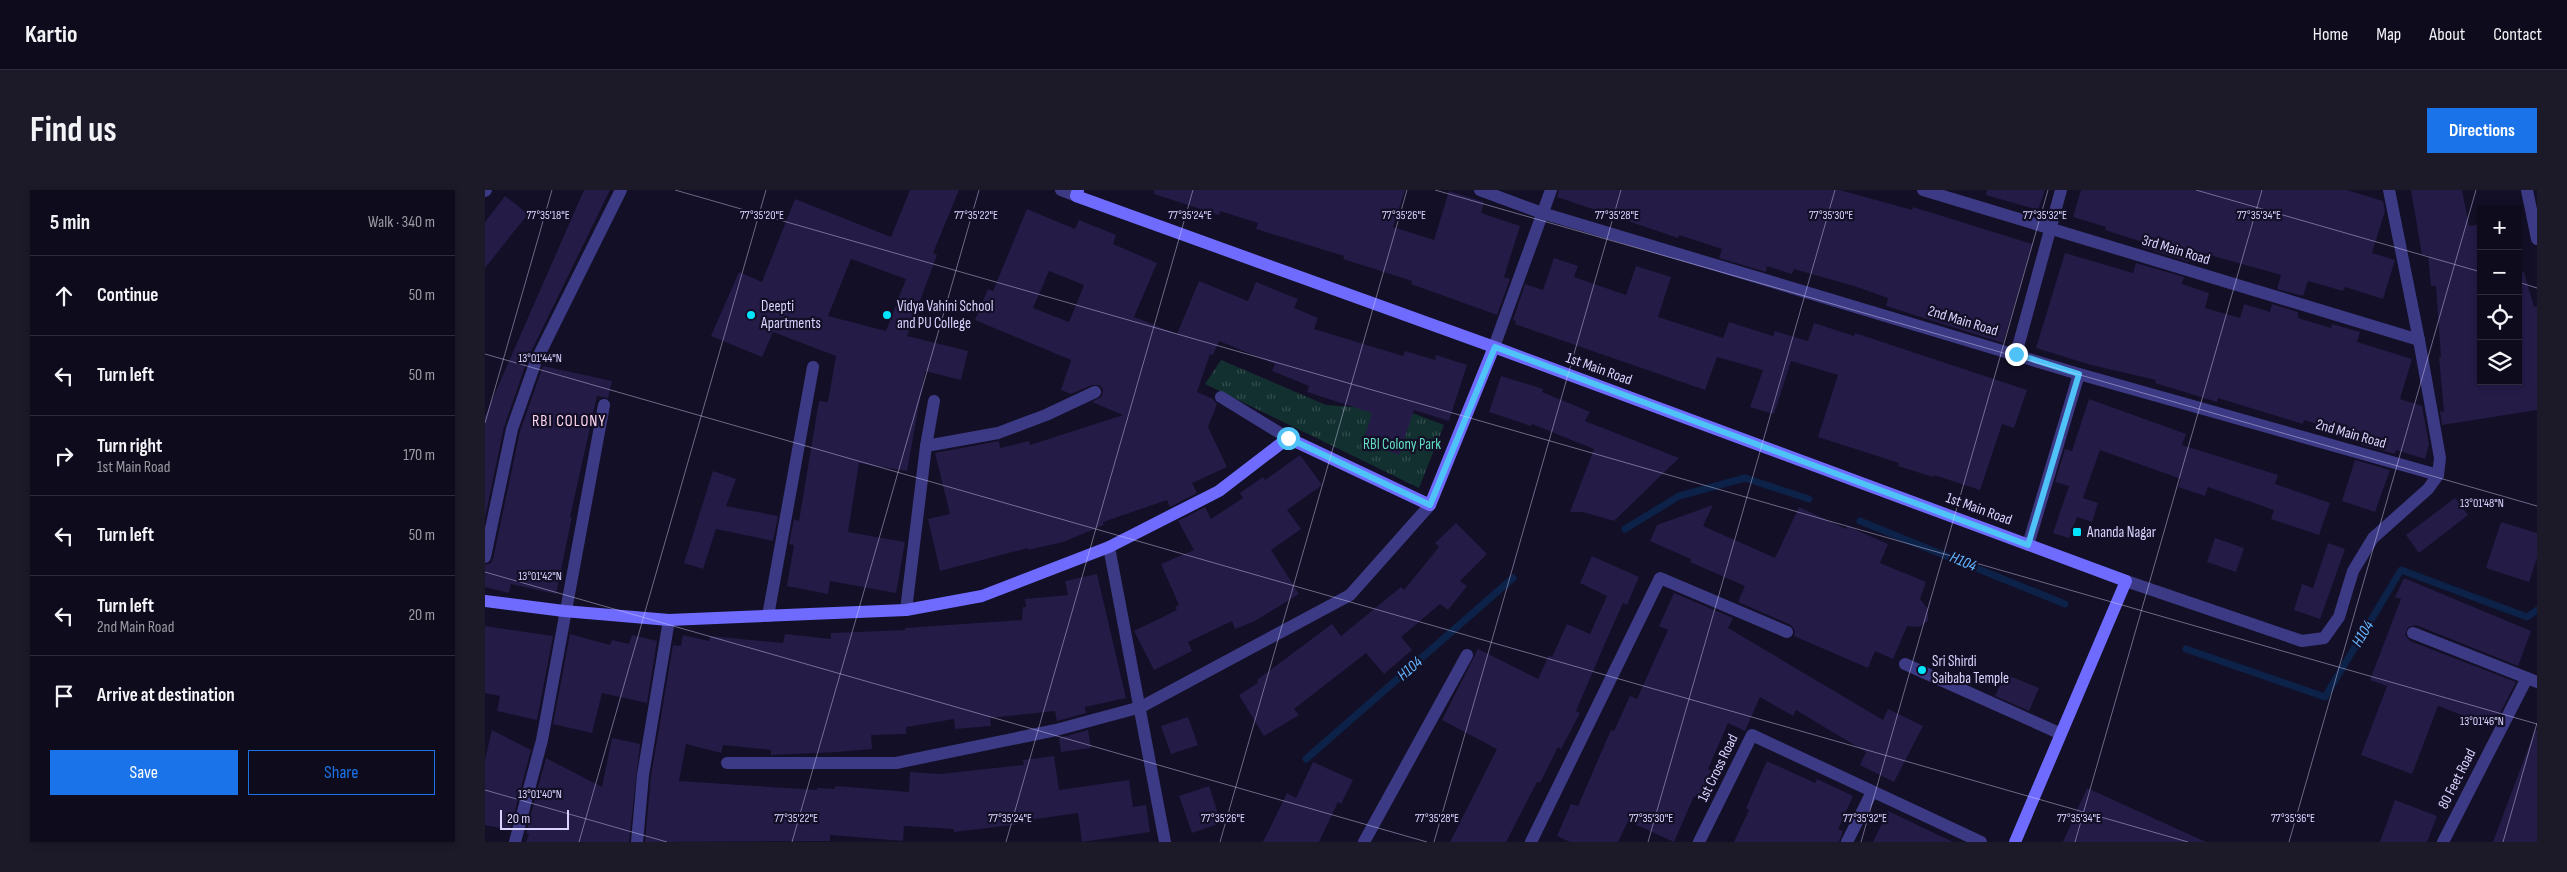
<!DOCTYPE html>
<meta charset="utf-8">
<style>
:root{--surface:#0e0b1c;--page:#1c1929;--text:#f1f3f6;--muted:#9b9ba3;--line:#2e2b3b;--accent:#1a73e8}
body{margin:0;font-family:"Sofia Sans Condensed",sans-serif;background:var(--page);color:var(--text)}
.controls{position:absolute;right:15px;top:15px;display:grid;overflow:hidden;border-radius:0px;box-shadow:0 2px 8px #0003}
.controls button{width:45px;height:45px;display:grid;place-items:center;padding:0;border:0;border-bottom:1px solid var(--line);background:var(--surface);color:var(--text);font:25px sans-serif}
.scale{position:absolute;left:15px;bottom:12px;width:69px;box-sizing:border-box;padding-left:5px;border:2px solid #d9d4ff;border-top:0;font-size:14px;line-height:18px;white-space:nowrap;color:#d9d4ff;-webkit-text-stroke:4px #130f26;paint-order:stroke}
.stop{position:absolute;width:15px;height:15px;margin:-11px;border:4px solid #4fc3f7;border-radius:50%;background:#fff}
.stop.end{background:#4fc3f7;border-color:#fff;box-shadow:0 1px 5px #0008}
.list{margin:0;padding:0;list-style:none}
h2{display:flex;justify-content:space-between;align-items:center;height:65px;margin:0;padding:0 20px;font-size:21px}
h2 small{font-size:16px;font-weight:400;color:var(--muted)}
.list li{display:grid;grid-template-columns:32px 1fr auto;gap:15px;align-items:center;box-sizing:border-box;height:80px;padding:0 20px;border-top:1px solid var(--line)}
.list b{display:block;font-size:19px;white-space:nowrap}
.list p{margin:0;font-size:16px;white-space:nowrap;color:var(--muted)}
.list em{font-size:16px;font-style:normal;color:var(--muted)}
.actions{display:flex;gap:10px;padding:15px 20px}
.actions a{flex:1;padding:11px 0;border:1px solid var(--accent);border-radius:0px;text-align:center;font-size:18px;color:var(--accent)}
.actions .main{background:var(--accent);color:#fff}
.icon{flex:none;width:28px;height:28px;fill:none;stroke:currentColor;stroke-width:2;stroke-linecap:round;stroke-linejoin:round}
.map{position:relative;flex:none;width:2052px;height:652px;overflow:hidden;border-radius:0px}
header{display:flex;align-items:center;gap:30px;box-sizing:border-box;height:70px;padding:0 25px;background:var(--surface);border-bottom:1px solid var(--line)}
header strong{font-size:24px}
nav{display:flex;gap:28px;margin-inline-start:auto;font-size:18px}
.intro{display:flex;align-items:center;justify-content:space-between;box-sizing:border-box;height:120px;padding:0 30px}
h1{margin:0;font-size:35px}
.button{padding:12px 22px;border-radius:0px;background:var(--accent);color:#fff;font-size:18px;font-weight:700}
main{display:flex;gap:30px;padding:0 30px}
aside{flex:1;background:var(--surface);border-radius:0px;box-shadow:0 2px 8px #0003}
.map>svg:first-child{display:block}
.park{fill:url(#park-tufts)}
.lines{fill:none;stroke-linecap:round;stroke-linejoin:round}
.stream{stroke:#0c2248;stroke-width:7}
.building{fill:#241b47;fill-rule:evenodd}
.street{stroke:#3d3a85;stroke-width:12}
.secondary{stroke:#6f6bff;stroke-width:12}
.route{stroke:#4fc3f7;stroke-width:6}
.ticks{fill:none;stroke:#d9d4ff;stroke-width:1;stroke-opacity:0.45}
.poi-dot{fill:#00e5ff;stroke:#130f26;stroke-width:2}
.labels{text-anchor:middle;dominant-baseline:central;stroke-width:4.5;stroke-linejoin:round;paint-order:stroke}
.street-label{font-size:15px;fill:#d9d4ff;stroke:#130f26}
.poi-label{font-size:15px;fill:#d9d4ff;stroke:#130f26;text-anchor:start}
.park-label{font-size:15px;fill:#5fe0c0;stroke:#130f26}
.neighbourhood-label{font-size:16px;letter-spacing:1px;fill:#ffd6f0;stroke:#130f26}
.water-label{font-size:16px;font-style:italic;fill:#62b6ff;stroke:#130f26}
.ticks-label{font-size:12px;text-anchor:middle;fill:#d9d4ff;stroke:#130f26;stroke-width:4.5;stroke-linejoin:round;paint-order:stroke}
</style>
<header>
<strong>Kartio</strong>
<nav><a>Home</a><a>Map</a><a>About</a><a>Contact</a></nav>
</header>
<div class="intro"><h1>Find us</h1><a class="button">Directions</a></div>
<main>
<aside>
<h2>5 min<small>Walk · 340 m</small></h2>
<ul class="list">
<li><svg class="icon" aria-label="ahead" viewBox="0 0 24 24"><path d="M12 20V5M6 11l6-6 6 6"/></svg><div><b>Continue</b></div><em>50 m</em></li>
<li><svg class="icon" aria-label="left" viewBox="0 0 24 24"><path d="M17 20v-9H6M10 6l-5 5 5 5"/></svg><div><b>Turn left</b></div><em>50 m</em></li>
<li><svg class="icon" aria-label="right" viewBox="0 0 24 24"><path d="M7 20v-9h11M14 6l5 5-5 5"/></svg><div><b>Turn right</b><p>1st Main Road</p></div><em>170 m</em></li>
<li><svg class="icon" aria-label="left" viewBox="0 0 24 24"><path d="M17 20v-9H6M10 6l-5 5 5 5"/></svg><div><b>Turn left</b></div><em>50 m</em></li>
<li><svg class="icon" aria-label="left" viewBox="0 0 24 24"><path d="M17 20v-9H6M10 6l-5 5 5 5"/></svg><div><b>Turn left</b><p>2nd Main Road</p></div><em>20 m</em></li>
<li><svg class="icon" aria-label="arrive" viewBox="0 0 24 24"><path d="M6 21V4h12l-3 4 3 4H6"/></svg><div><b>Arrive at destination</b></div></li>
</ul>
<div class="actions"><a class="main">Save</a><a>Share</a></div>
</aside>
<div class="map">
<svg width="2052" height="652" viewBox="0 0 2052 652">
<defs>
<pattern id="park-tufts" width="24" height="20" patternUnits="userSpaceOnUse" patternTransform="scale(1.25)"><rect width="24" height="20" fill="#12302f"/><path d="M3 7l-1-3M5 7V3M7 7l1-3M15 17l-1-3M17 17v-4M19 17l1-3" fill="none" stroke="#344d4e"/></pattern>
</defs>
<rect width="100%" height="100%" fill="#130f26"/>
<!-- park -->
<path class="park" d="M736,170l105,45 81,6 37,14 -25,63 -214,-104z"/>
<g class="lines">
<!-- stream -->
<g class="stream">
<path d="M1375,331l205,83"/>
<path d="M1140,339l54,-33 66,-18 64,21"/>
<path d="M1701,459l139,48 76,-127 126,47 10,-7"/>
<path d="M821,569l207,-181"/>
</g>
</g>
<!-- building -->
<g class="building">
<path d="M99,0h26l-82,168 -24,69 -19,91v-102z"/>
<path d="M425,0h49l-26,63 4,2 -30,81 61,15 -7,29 -36,-9 -18,100 -48,-8 -11,69 57,10 -9,51 -66,-12 -2,13 -41,-8 7,-41 -5,-1 5,-25 5,2 20,-120 9,1 8,-46 -63,-24 -11,25 -51,-21 28,-64 23,10 33,-83 96,38zM366,69l55,20 -20,52 -58,-15z"/>
<path d="M669,0h251l-12,37 41,13 15,-49 35,11 -3,11 39,13 -16,51 6,2 -13,36 -86,-31 1,-3 -69,-22 1,-3 -88,-27 2,-6 -38,-12 -1,4 -65,-21z"/>
<path d="M1074,0h281l72,20 1,-3 119,37 -29,99 -117,-37 2,-8 -31,-11 -63,-18 -2,5 -25,-8 -1,6 -47,-14 3,-9 -43,-14 -1,3 -121,-41z"/>
<path d="M1502,0h58l-7,20 -52,-15z"/>
<path d="M1596,0h266l36,11 2,10 -13,42 23,7 -12,39 -38,-12 -2,4 -35,-10 -5,15 -26,-7 4,-14 -89,-25 -3,12 -48,-15 1,-5 -37,-12 1,-3 -33,-10z"/>
<path d="M1926,0h51l7,36 12,-2v157h37v-109h6l10,35 3,-1v104l-95,15 -2,-14 4,1 -5,-55h2l-5,-71h-5l-3,-31h-6z"/>
<path d="M20,6l23,18 -43,54v-46z"/>
<path d="M542,19l48,20 4,-9 37,15 -3,9 44,19 -23,54 43,17 22,-53 49,20 8,-19 42,17 -4,9 24,10 -4,11 89,27 2,-5 30,9 1,-5 31,10 -18,56 -35,-11 -15,45 -36,-13 9,-29 -65,-21 2,-6 -37,-15 3,-7 -56,-23 -6,14 -3,-1 -13,38 16,7 4,5 -9,23 19,40 -35,16 5,10 -27,14 -3,-7 -64,22 1,3 -41,17 -35,8v-2l-88,23 -12,-52 22,-5 -15,-61 64,-12 1,7 29,-7 1,4 93,-30 -31,-13 10,-6 1,-7 -4,-4h-7l-21,9 -10,-4 10,-30 -96,-40 13,-31 5,2zM564,81l35,14 -15,37 -36,-14z"/>
<path d="M1580,63l68,20 3,-10 48,14 -2,7 27,9 -4,15 35,10 4,-14 26,8 2,-8 26,8v6l33,10 1,-4 28,8 -3,10 55,17 -12,40 22,7 7,38 -4,15 -29,-9 -1,4 -34,-9 2,-7 -59,-18 -1,4 -85,-26 -1,4 -62,-19 1,-3 -65,-15 -55,-17z"/>
<path d="M1069,68l24,8 -4,11 52,18 10,-29 35,11 -13,40 65,21 6,-16 44,14 2,-5 33,10 6,-18 40,13 1,-3 172,57 -13,38 -12,-4 -22,66 -46,-15 -1,2 -35,-11 1,-3 -81,-26 20,-62 -47,-14 -17,53 -24,-7 13,-37 -46,-13 -12,33 -190,-66 1,-3 -3,-1 12,-36 18,6z"/>
<path d="M58,176l69,15 -4,17 -11,-2 -27,121h2l-16,77 -45,-10 -2,9 -24,-6v-22l6,-2 2,-4 27,-128z"/>
<path d="M1016,186l42,13 -1,3 48,20 -5,9 94,37 -65,63 -31,-9h-13l24,-63 -62,-25 -1,2 -42,-14z"/>
<path d="M1604,209l97,35 -4,11 96,30 -3,9 55,19 -11,32 -48,-16 3,-9 -66,-23 -3,9 -27,-9 3,-8 -81,-29 -17,48 15,5 -6,19 -15,-5 -8,21 -16,-5 16,-47 -14,-4 10,-33 7,2z"/>
<path d="M815,265l22,30 -35,25 14,19 -30,21 28,44 -44,27 -20,8 -3,-8 -44,21 4,9 -38,19 -20,-39 43,-21 -2,-3 4,-2 -18,-41 33,-14 -16,-29 27,-14 6,12 32,-21 -3,-5 23,-16 2,3z"/>
<path d="M1870,270l35,10 -15,42 -33,-11z"/>
<path d="M228,281l23,8 -10,27 52,10 -5,25 -57,-12 -13,40 -19,-6z"/>
<path d="M1970,308l13,17 -49,38 -13,-18z"/>
<path d="M1228,315l-10,21 72,32 24,-51 47,22 1,-3 41,18 -8,19 46,19 -6,17 8,10v12l-9,6 -12,-1 -14,33 -18,-8 -7,17 -74,-32 1,-5 -4,-6 -53,-23 7,-16 -55,-24 1,-3 -41,-18 7,-16z"/>
<path d="M2016,332l36,11v25l-8,24 -43,-14z"/>
<path d="M971,333l31,31 -27,27 7,5 -19,24 -8,-6 -39,33 11,13 -28,24 -18,-21 -72,56 5,6 -35,21 -25,-41 19,-12 -1,-3 75,-56 9,12 60,-49 3,3 35,-43 -4,-4z"/>
<path d="M1730,348l29,10 -8,24 -29,-10z"/>
<path d="M1843,353l17,6 -25,70 -26,-9 8,-26 11,4z"/>
<path d="M1107,366l47,21 -12,28 -4,-2 -17,38 -30,70 4,2 -19,36 -3,-2 -18,36 -3,-1 -31,60h-56l47,-93 -55,-29 36,-71 60,30 11,-24 3,2 15,-33 23,10 17,-38 -27,-13z"/>
<path d="M612,384l29,124 -41,9 1,6 -29,8 -2,-10 -65,7 1,8 -36,3 -1,-10 -48,8v7l-35,1 1,14 -34,3 -67,3v-5l-48,-5 -2,8 -35,-9 -7,37 138,9v-2l18,1v-3l74,6 1,-20 30,2 55,-6 29,-3 -1,-5 31,-4 5,34 70,-10 4,27 13,-2 4,27 -68,10 -4,-29 -49,7v3l-75,9v-3l-50,-3 -1,15 -73,-6v6l-185,1 6,-66 22,-131 8,1 2,-11 26,6 1,-5 73,7 2,-9 46,5v-6l74,-3v-2l117,-8 1,-13h3l-1,-8 43,-4 -3,-14z"/>
<path d="M1919,388l127,53 -13,35 -102,-41 -8,2 -3,8 5,6 106,41 -23,45 -55,-21 -26,68 -51,-19 26,-69 -17,-6 31,-81 -6,-2z"/>
<path d="M1189,403l59,25 -5,10 155,92 5,-11 35,17 -29,56 -34,-17 6,-13 -70,-42 -3,6 -33,-19 -15,34 -17,-8 -20,46 10,5 -12,27 -12,-5 -20,46 -46,-21 -10,21h-48l-13,-6 14,-32 7,2 33,-76 3,1 16,-35 7,3 31,-69 -9,-4z"/>
<path d="M0,436l68,10 -16,84 -40,-9 3,-15 -15,-3z"/>
<path d="M85,444l40,11 2,-5 17,4 3,-9 25,6 -10,62 -45,-10 -10,40 -39,-9z"/>
<path d="M1520,484l34,14 -10,23 -34,-15z"/>
<path d="M703,527l10,28 -27,9 -10,-28z"/>
<path d="M7,540l39,20 -21,80 -25,-5v-66z"/>
<path d="M603,540l3,18 -30,4 -2,-14z"/>
<path d="M2050,540h2v112h-44z"/>
<path d="M127,548l28,6 -11,98h-103l3,-8 -3,-1 20,-75 56,29z"/>
<path d="M1282,571l48,22 2,-4 36,17 -15,33 5,2 -4,11h-105l15,-32 -3,-2z"/>
<path d="M828,572l40,18 -12,24 -3,-2 -19,40h-56l24,-49 9,5z"/>
<path d="M724,596l12,37 -29,10 -13,-37z"/>
<path d="M1602,598l119,54h-143z"/>
<path d="M1910,610l42,16 -10,26h-47z"/>
<path d="M1403,621l65,31h-80z"/>
</g>
<g class="lines">
<!-- street -->
<g class="street">
<path d="M576,0l15,6"/>
<path d="M995,0l62,23 537,161 359,101"/>
<path d="M1438,0l496,150"/>
<path d="M2042,0l10,49"/>
<path d="M0,1l1,-1"/>
<path d="M1009,157l57,-157"/>
<path d="M1531,164l45,-164"/>
<path d="M736,207l67,41"/>
<path d="M441,256l8,-45"/>
<path d="M1543,355l51,-171"/>
<path d="M624,357l56,295"/>
<path d="M0,367l27,-128 24,-68 85,-171"/>
<path d="M1641,391l176,60 22,-3 15,-21 14,-46 20,-33 55,-49 10,-14 2,-17 -21,-118 -30,-150"/>
<path d="M421,420l20,-164 72,-13 48,-18 49,-23"/>
<path d="M283,426l45,-249"/>
<path d="M1928,443l124,49"/>
<path d="M1420,474l154,69"/>
<path d="M242,573h169l160,-33 85,-23 209,-112 80,-90"/>
<path d="M30,652l27,-102 62,-335"/>
<path d="M152,652l6,-67 26,-155"/>
<path d="M879,652l103,-187"/>
<path d="M1046,652l129,-264 127,54"/>
<path d="M1214,652l53,-107 229,107"/>
<path d="M1362,652l25,-50"/>
<path d="M1958,652l84,-164"/>
</g>
<!-- secondary -->
<g class="secondary">
<path d="M593,0l-2,6 418,151 632,234 -111,261"/>
<path d="M0,411l79,10 105,9 237,-10 76,-14 127,-49 110,-56 69,-53 142,67 64,-158"/>
</g>
</g>
<g class="lines">
<!-- route -->
<path class="route" d="M803,248l142,67 65,-158 533,198 51,-171 -63,-20"/>
</g>
<!-- ticks -->
<path class="ticks" d="M190,0l1862,534M950,0l1102,316M1711,0l285,82M2033,92l19,6M0,164l1703,488M0,233l67,-233M0,382l942,270M0,600l182,52M94,652l187,-652M307,652l187,-652M521,652l187,-652M735,652l187,-652M949,652l187,-652M1163,652l187,-652M1376,652l187,-652M1590,652l187,-652M1804,652l187,-652M2018,652l34,-119"/>
<!-- markers -->
<g class="poi-dot">
<circle cx="266" cy="125" r="5"/>
<circle cx="402" cy="125" r="5"/>
<rect x="1587" y="337" width="10" height="10" rx="2.5"/>
<circle cx="1437" cy="480" r="5"/>
</g>
<g class="labels">
<!-- street labels -->
<g class="street-label">
<text transform="translate(1691 60) rotate(17)">3rd Main Road</text>
<text transform="translate(1478 131) rotate(17)">2nd Main Road</text>
<text transform="translate(1114 179) rotate(20)">1st Main Road</text>
<text transform="translate(1866 244) rotate(16)">2nd Main Road</text>
<text transform="translate(1494 319) rotate(20)">1st Main Road</text>
<text transform="translate(1233 578) rotate(-64)">1st Cross Road</text>
<text transform="translate(1972 589) rotate(-63)">80 Feet Road</text>
</g>
<!-- poi labels -->
<g class="poi-label">
<text x="276" y="116">Deepti<tspan x="276" dy="17">Apartments</tspan></text>
<text x="412" y="116">Vidya Vahini School<tspan x="412" dy="17">and PU College</tspan></text>
<text x="1602" y="342">Ananda Nagar</text>
<text x="1447" y="471">Sri Shirdi<tspan x="1447" dy="17">Saibaba Temple</tspan></text>
</g>
<!-- park labels -->
<g class="park-label">
<text x="917" y="254">RBI Colony Park</text>
</g>
<!-- neighbourhood labels -->
<g class="neighbourhood-label">
<text x="84" y="231">RBI COLONY</text>
</g>
<!-- water labels -->
<g class="water-label">
<text transform="translate(1478 372) rotate(22)">H104</text>
<text transform="translate(1878 444) rotate(-59)">H104</text>
<text transform="translate(925 479) rotate(-41)">H104</text>
</g>
</g>
<g class="ticks-label">
<text x="63" y="29">77°35'18"E</text>
<text x="277" y="29">77°35'20"E</text>
<text x="491" y="29">77°35'22"E</text>
<text x="705" y="29">77°35'24"E</text>
<text x="919" y="29">77°35'26"E</text>
<text x="1132" y="29">77°35'28"E</text>
<text x="1346" y="29">77°35'30"E</text>
<text x="1560" y="29">77°35'32"E</text>
<text x="1774" y="29">77°35'34"E</text>
<text x="55" y="172">13°01'44"N</text>
<text x="1997" y="317">13°01'48"N</text>
<text x="55" y="390">13°01'42"N</text>
<text x="1997" y="535">13°01'46"N</text>
<text x="55" y="608">13°01'40"N</text>
<text x="311" y="632">77°35'22"E</text>
<text x="525" y="632">77°35'24"E</text>
<text x="738" y="632">77°35'26"E</text>
<text x="952" y="632">77°35'28"E</text>
<text x="1166" y="632">77°35'30"E</text>
<text x="1380" y="632">77°35'32"E</text>
<text x="1594" y="632">77°35'34"E</text>
<text x="1808" y="632">77°35'36"E</text>
</g>
</svg>
<div class="controls">
<button>+</button>
<button>−</button>
<button><svg class="icon" aria-label="locate" viewBox="0 0 24 24"><circle cx="12" cy="12" r="6"/><path d="M12 2v4M12 18v4M2 12h4M18 12h4"/></svg></button>
<button><svg class="icon" aria-label="layers" viewBox="0 0 24 24"><path d="M12 4l9 5-9 5-9-5zM3 14l9 5 9-5"/></svg></button>
</div>
<div class="scale">20 m</div>
<div class="stop" style="left:803px;top:248px"></div>
<div class="stop end" style="left:1531px;top:164px"></div>
</div>
</main>
